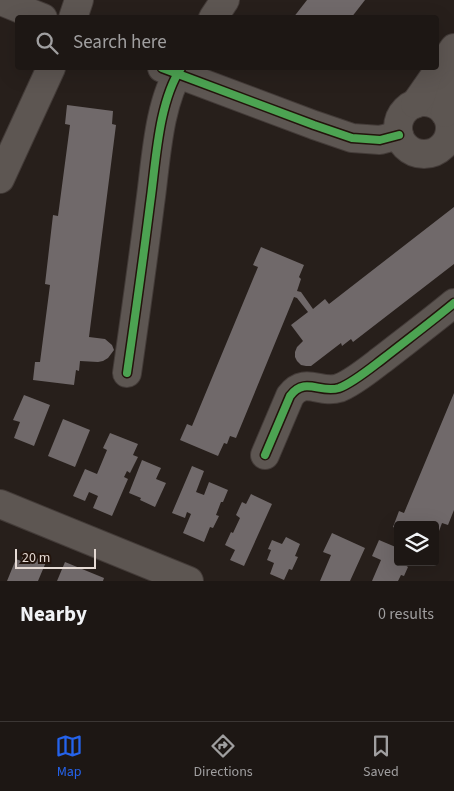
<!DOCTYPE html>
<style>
:root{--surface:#1d1714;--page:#2a2422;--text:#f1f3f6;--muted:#a09fa0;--line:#3b3634;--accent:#2563eb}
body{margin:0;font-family:"Source Sans 3",sans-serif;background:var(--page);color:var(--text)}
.controls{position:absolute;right:15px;bottom:15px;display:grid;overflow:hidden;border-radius:5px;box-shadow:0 5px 20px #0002}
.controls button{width:45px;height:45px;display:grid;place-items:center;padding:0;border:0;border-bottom:1px solid var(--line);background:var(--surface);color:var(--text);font:25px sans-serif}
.scale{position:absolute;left:15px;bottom:12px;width:81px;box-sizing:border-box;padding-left:5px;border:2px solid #e5dad4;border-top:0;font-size:14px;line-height:18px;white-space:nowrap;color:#e5dad4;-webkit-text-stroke:4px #23140c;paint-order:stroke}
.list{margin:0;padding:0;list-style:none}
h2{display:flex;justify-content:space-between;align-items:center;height:65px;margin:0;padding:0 20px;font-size:21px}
h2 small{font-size:16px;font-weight:400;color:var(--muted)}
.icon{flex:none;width:28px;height:28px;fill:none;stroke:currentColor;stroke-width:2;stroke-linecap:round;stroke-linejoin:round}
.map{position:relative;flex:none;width:454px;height:581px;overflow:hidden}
.search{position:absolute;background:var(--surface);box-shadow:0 5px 20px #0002;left:15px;right:15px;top:15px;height:55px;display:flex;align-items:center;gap:12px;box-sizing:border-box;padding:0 18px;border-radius:5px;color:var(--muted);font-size:19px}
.sheet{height:140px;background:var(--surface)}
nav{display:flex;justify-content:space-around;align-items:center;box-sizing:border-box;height:70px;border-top:1px solid var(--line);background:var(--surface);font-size:14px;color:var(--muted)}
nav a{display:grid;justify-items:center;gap:2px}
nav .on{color:var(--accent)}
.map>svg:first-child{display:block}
.building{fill:#70696a}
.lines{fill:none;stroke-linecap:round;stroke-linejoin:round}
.minor-casing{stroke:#433b38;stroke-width:30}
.minor{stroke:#5d5652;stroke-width:28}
.cycleway-casing{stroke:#23140c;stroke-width:11}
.cycleway{stroke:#4ca352;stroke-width:8}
</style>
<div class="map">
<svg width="454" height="581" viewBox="0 0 454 581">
<rect width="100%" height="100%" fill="#271f1b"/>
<!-- building -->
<g class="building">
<path d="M307,0h58l-14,18h-58z"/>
<path d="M67,105l46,6 -1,13 4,1 -27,212 16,2 7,6 2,5 -6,8 -5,3 -5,1 -18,-1 -1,10 -3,-1 -2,15 -41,-5 2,-18h5l10,-77 -5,-1 8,-69 5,1 12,-91 -5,-1z"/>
<path d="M454,207v57l-101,78 -2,-3 -9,7 -1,-3 -30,23h-5l-5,-1 -4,-4 -2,-4v-5l2,-5 6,-6 -12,-16 17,-13 -11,-14 -3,-1 -58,141 -6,-2 -3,8 -3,-1 -6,13 -38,-16 7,-16 5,2 66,-159 -5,-2 8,-18 43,18 -5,12 2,2 -4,12 4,1 12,17 12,-10 4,5z"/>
<path d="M454,393v117l-6,15 -6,-2 -3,8 -4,-1v-5h-37v4l-5,-2 6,-16 5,2z"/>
<path d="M24,395l26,10 -16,41 -20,-8 6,-16 -7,-2z"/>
<path d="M63,419l27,11 -15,37 -27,-11z"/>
<path d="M110,433l28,11 -5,11 5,2 -8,16 -3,-2 -3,6 4,2 -16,37 -19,-8 5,-12 -9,-4 -4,9 -12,-5 12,-27 12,5 10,-24 -4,-2z"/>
<path d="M142,460l19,8 -5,11 10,4 -11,24 -15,-7 1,-2 -12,-5z"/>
<path d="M192,466l12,5 -8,21 8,3 5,-13 19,8 -5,12h-2l-5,13 3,1 -6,12 -3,-1 -6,15 -21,-9 8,-19 -4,-2 -2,6 -13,-5z"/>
<path d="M251,494l21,10 -28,62 -14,-6 5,-10 -10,-5 6,-13 2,1 7,-15 -4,-3 6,-13 4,2z"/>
<path d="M332,533l33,15 -15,33h-30l11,-26 -8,-3z"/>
<path d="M286,537l14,7 -5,12 3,1 -6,13 -3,-1 -5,11 -14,-6 4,-11 -7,-3 4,-10 -3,-1 4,-9 10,4z"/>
<path d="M379,540l19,8v14h9l-2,3 3,2 -4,9 -3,-1 -3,6h-26l9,-21 -9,-4z"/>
<path d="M24,553l22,9 -8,19h-31l9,-22 5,2z"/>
<path d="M65,562l39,16 -1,3h-46z"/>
</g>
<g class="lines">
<defs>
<g id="minor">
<path d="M1,1l42,17"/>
<path d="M73,18l6,-18"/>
<path d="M213,18l12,-18"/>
<path d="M162,68l152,57 38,13 28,2 19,-5"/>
<circle cx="424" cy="128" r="26"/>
<path d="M415,104l39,-56"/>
<path d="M445,113l9,-29"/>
<path d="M0,179l51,-111"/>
<path d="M127,373c8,-56 16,-113 23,-169 6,-42 8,-101 31,-136"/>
<path d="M265,455l25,-59c15,-20 30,-2 49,-8 14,-5 33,-21 45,-30 23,-18 47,-36 70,-55"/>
<path d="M0,504l189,77"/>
</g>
</defs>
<!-- minor casing -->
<use href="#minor" class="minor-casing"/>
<!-- minor -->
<use href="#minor" class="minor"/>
<defs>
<g id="cycleway">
<path d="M162,68l152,57 38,13 28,2 19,-5"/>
<path d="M127,373c8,-56 16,-113 23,-169 6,-42 8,-101 31,-136"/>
<path d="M265,455l25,-59c15,-20 30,-2 49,-8 14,-5 33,-21 45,-30 23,-18 47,-36 70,-55"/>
</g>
</defs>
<!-- cycleway casing -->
<use href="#cycleway" class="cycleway-casing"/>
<!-- cycleway -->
<use href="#cycleway" class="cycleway"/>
</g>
</svg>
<div class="controls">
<button><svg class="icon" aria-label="layers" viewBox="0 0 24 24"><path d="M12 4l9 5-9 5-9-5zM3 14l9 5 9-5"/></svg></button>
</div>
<div class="scale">20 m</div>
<div class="search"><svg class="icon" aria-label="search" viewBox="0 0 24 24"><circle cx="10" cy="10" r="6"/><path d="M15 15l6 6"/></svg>Search here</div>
</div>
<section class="sheet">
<h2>Nearby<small>0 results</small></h2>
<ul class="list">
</ul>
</section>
<nav>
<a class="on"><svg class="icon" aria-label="map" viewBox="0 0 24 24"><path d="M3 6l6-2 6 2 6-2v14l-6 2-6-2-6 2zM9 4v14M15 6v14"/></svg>Map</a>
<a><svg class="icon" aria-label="directions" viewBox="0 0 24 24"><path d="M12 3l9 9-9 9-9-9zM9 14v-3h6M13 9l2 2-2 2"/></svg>Directions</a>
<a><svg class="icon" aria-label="saved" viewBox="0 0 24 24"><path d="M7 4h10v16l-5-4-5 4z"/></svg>Saved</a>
</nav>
